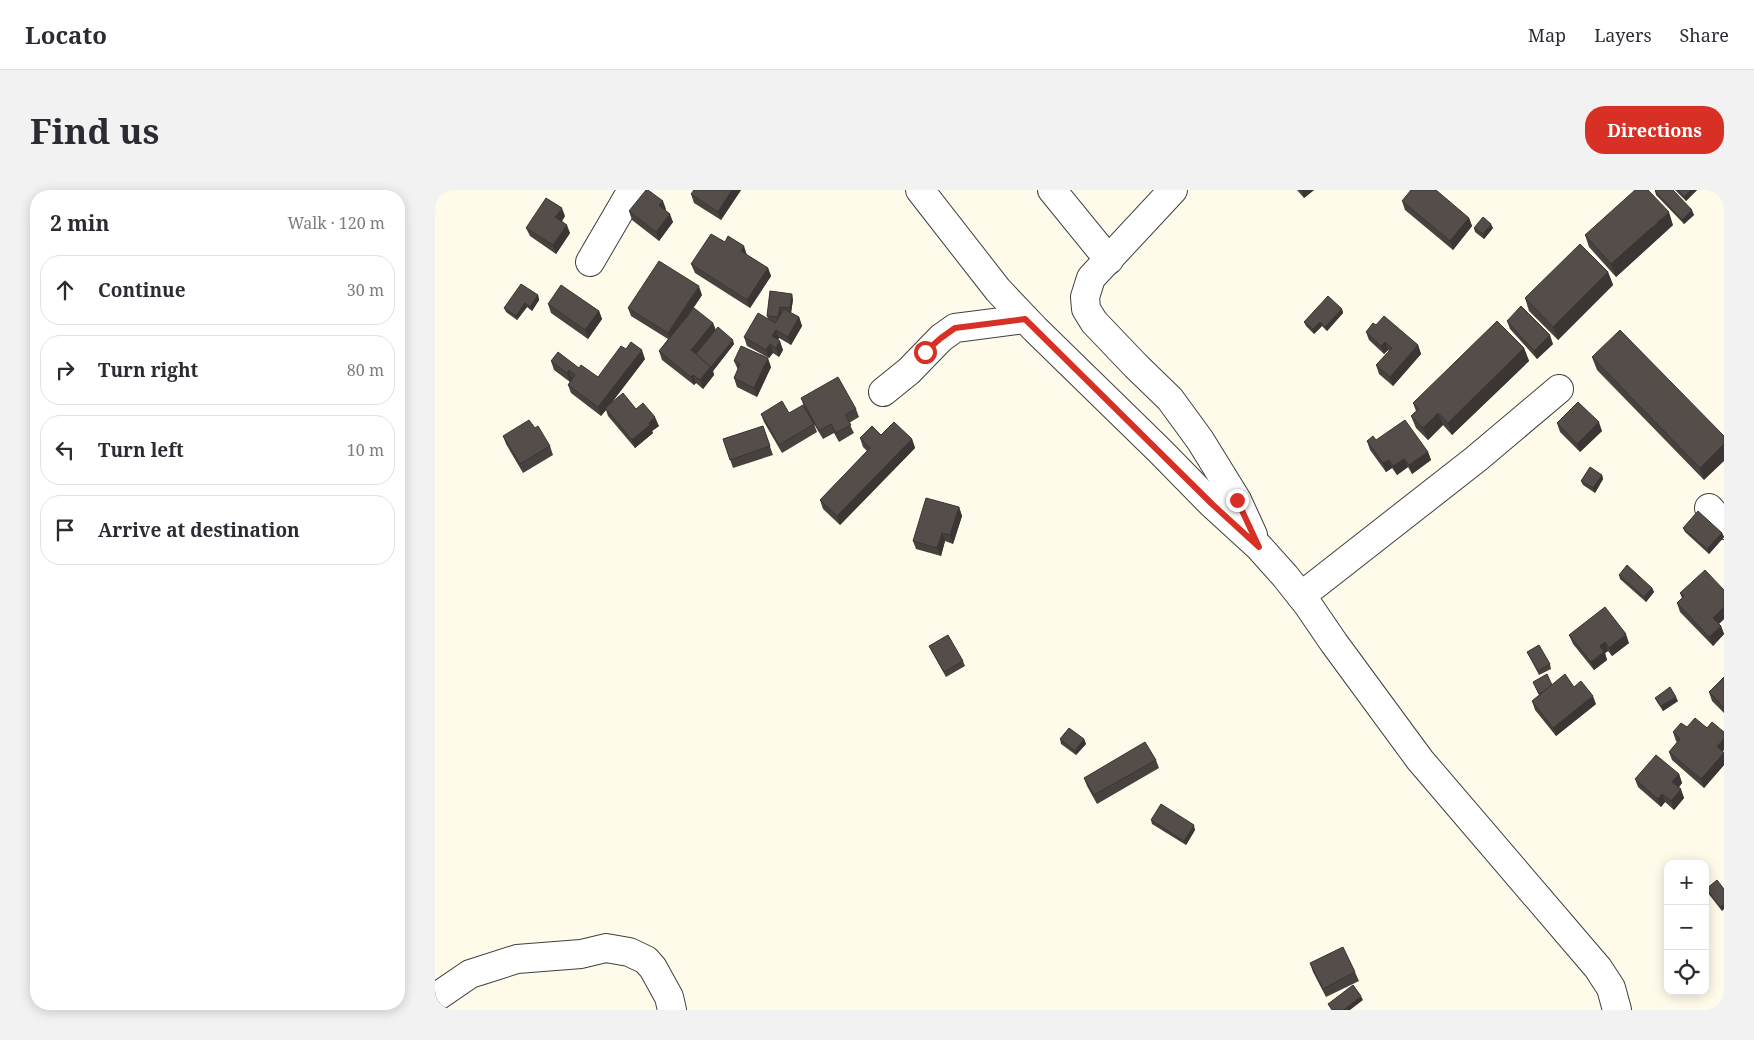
<!DOCTYPE html>
<meta charset="utf-8">
<style>
:root{--surface:#fff;--page:#f2f2f3;--text:#2b2b33;--muted:#7c7c81;--line:#e1e1e2;--accent:#d93025}
body{margin:0;font-family:"Noto Serif",serif;background:var(--page);color:var(--text)}
.controls{position:absolute;right:15px;bottom:15px;display:grid;overflow:hidden;border-radius:10px;box-shadow:0 2px 12px #0003}
.controls button{width:45px;height:45px;display:grid;place-items:center;padding:0;border:0;border-bottom:1px solid var(--line);background:var(--surface);color:var(--text);font:25px sans-serif}
.stop{position:absolute;width:15px;height:15px;margin:-11px;border:4px solid #d93025;border-radius:50%;background:#fff}
.stop.end{background:#d93025;border-color:#fff;box-shadow:0 1px 5px #0008}
.list{margin:0;padding:0;list-style:none}
h2{display:flex;justify-content:space-between;align-items:center;height:65px;margin:0;padding:0 20px;font-size:21px}
h2 small{font-size:16px;font-weight:400;color:var(--muted)}
.list li{display:grid;grid-template-columns:32px 1fr auto;gap:15px;align-items:center;box-sizing:border-box;height:70px;margin:0 10px 10px;padding:0 10px;border:1px solid var(--line);border-radius:20px}
.list b{display:block;font-size:19px;white-space:nowrap}
.list em{font-size:16px;font-style:normal;color:var(--muted)}
.icon{flex:none;width:28px;height:28px;fill:none;stroke:currentColor;stroke-width:2;stroke-linecap:round;stroke-linejoin:round}
.map{position:relative;flex:none;width:1289px;height:820px;overflow:hidden;border-radius:20px}
header{display:flex;align-items:center;gap:30px;box-sizing:border-box;height:70px;padding:0 25px;background:var(--surface);border-bottom:1px solid var(--line)}
header strong{font-size:24px}
nav{display:flex;gap:28px;margin-inline-start:auto;font-size:18px}
.intro{display:flex;align-items:center;justify-content:space-between;box-sizing:border-box;height:120px;padding:0 30px}
h1{margin:0;font-size:35px}
.button{padding:12px 22px;border-radius:20px;background:var(--accent);color:#fff;font-size:18px;font-weight:700}
main{display:flex;gap:30px;padding:0 30px}
aside{flex:1;background:var(--surface);border-radius:20px;box-shadow:0 2px 12px #0003}
.map>svg:first-child{display:block}
.lines{fill:none;stroke-linecap:round;stroke-linejoin:round}
.minor-casing{stroke:#3f3f3f;stroke-width:30}
.minor{stroke:#fff;stroke-width:28}
.wall{fill:#48423f}
.shaded-wall{fill:#3b3633}
.building{fill:#544d49;stroke:#3b3633}
.route{stroke:#d93025;stroke-width:6}
</style>
<header>
<strong>Locato</strong>
<nav><a>Map</a><a>Layers</a><a>Share</a></nav>
</header>
<div class="intro"><h1>Find us</h1><a class="button">Directions</a></div>
<main>
<aside>
<h2>2 min<small>Walk · 120 m</small></h2>
<ul class="list">
<li><svg class="icon" aria-label="ahead" viewBox="0 0 24 24"><path d="M12 20V5M6 11l6-6 6 6"/></svg><div><b>Continue</b></div><em>30 m</em></li>
<li><svg class="icon" aria-label="right" viewBox="0 0 24 24"><path d="M7 20v-9h11M14 6l5 5-5 5"/></svg><div><b>Turn right</b></div><em>80 m</em></li>
<li><svg class="icon" aria-label="left" viewBox="0 0 24 24"><path d="M17 20v-9H6M10 6l-5 5 5 5"/></svg><div><b>Turn left</b></div><em>10 m</em></li>
<li><svg class="icon" aria-label="arrive" viewBox="0 0 24 24"><path d="M6 21V4h12l-3 4 3 4H6"/></svg><div><b>Arrive at destination</b></div></li>
</ul>
</aside>
<div class="map">
<svg width="1289" height="820" viewBox="0 0 1289 820">
<rect width="100%" height="100%" fill="#fefbeb"/>
<g class="lines">
<defs>
<g id="minor">
<path d="M485,0l78,100 37,39 125,122 52,53 47,43 26,29 23,29 26,38 86,117 178,208 13,20 6,22"/>
<path d="M617,0l57,70"/>
<path d="M738,0l-82,88 -6,19 1,12 8,13 42,44 34,33 30,41 37,60 16,35"/>
<path d="M155,72l42,-72"/>
<path d="M448,202l26,-21 32,-33 14,-10 70,-9"/>
<path d="M1274,318l15,17"/>
<path d="M866,406l175,-137 83,-70"/>
<path d="M0,808l35,-24 47,-15 64,-5 25,-6 23,4 17,8 7,8 16,29 3,13"/>
</g>
</defs>
<!-- minor casing -->
<use href="#minor" class="minor-casing"/>
<!-- minor -->
<use href="#minor" class="minor"/>
</g>
<!-- wall -->
<g class="wall">
<path d="M306,0l-20,30 -27,-17 -3,-9z"/>
<path d="M862,0h17l-10,8z"/>
<path d="M1240,0h22l-11,11z"/>
<path d="M1220,1l39,24 -10,9 -28,-29z"/>
<path d="M967,11l67,17 3,8 -19,24 -48,-40z"/>
<path d="M231,19l-1,1 8,12 -14,19 -27,-21 -3,-9z"/>
<path d="M130,26l-3,5 8,12 -14,21 -26,-18 -4,-8z"/>
<path d="M1238,35l-57,52 -27,-30 -4,-12z"/>
<path d="M1039,38h19l-9,11 -9,-7z"/>
<path d="M312,65l21,13 3,8 -21,32 -55,-35 -4,-9z"/>
<path d="M1173,82l5,13 -55,55 -29,-29 -4,-13z"/>
<path d="M335,101l23,8 -2,14 8,4 3,9 -11,19 -12,-7 -1,2 5,10 -4,7 -6,-4 -4,5 -22,-12 -3,-9 24,-18 -1,-3z"/>
<path d="M103,105l1,5 -7,11 -5,-4 -10,13 -11,-8 -2,-4z"/>
<path d="M267,105l-12,18 23,10 3,7 18,14 -21,27 1,4 -11,14 -7,-6 -2,2 -32,-25 -3,-9 9,-12 -37,-23 -3,-8z"/>
<path d="M113,114l51,7 3,8 -14,20 -37,-26z"/>
<path d="M907,119l1,4 -16,18 -5,-5 -8,8 -8,-8 -2,-4z"/>
<path d="M1072,131l46,23 -16,15 -27,-30z"/>
<path d="M941,135l42,20 3,9 -28,32 -14,-12 -3,-9 13,-14 -1,-1 -4,4 -15,-14 -3,-8z"/>
<path d="M1089,158l5,13 -77,74 -9,-10 -15,15 -12,-12 -5,-12 5,-5 -3,-8z"/>
<path d="M191,159l19,10 -32,42 23,8 23,17 -7,5 1,2 -18,15 -27,-32 -2,-6 -5,6 -30,-23 -3,-8 2,-3 -16,-12 -3,-9 28,7 19,9z"/>
<path d="M1157,167l132,79 -20,44 -107,-110z"/>
<path d="M299,171l37,6 -14,30 -20,-10 -3,-9 4,-8z"/>
<path d="M366,208l55,11 3,8 -10,6 5,10 -15,9 -5,-9 -11,6 -9,-15 3,8 -35,21 -18,-31 -3,-8 28,-1 15,-6z"/>
<path d="M1122,233l45,8 -22,21 -20,-20z"/>
<path d="M328,236l10,29 -40,13 -10,-29z"/>
<path d="M100,238l15,18 3,9 -30,18 -17,-29 -3,-8z"/>
<path d="M446,245l31,4 3,9 -75,77 -17,-16 -3,-9 47,-49 -4,-4 -3,-9z"/>
<path d="M941,250l52,12 3,8 -19,14 -4,-7 -11,8 -5,-7 -6,4 -16,-22 -3,-9z"/>
<path d="M1167,285l1,4 -8,14 -12,-8 -2,-4z"/>
<path d="M524,317l3,9 -9,28 -8,-3 -4,15 -25,-7 -3,-8z"/>
<path d="M1248,338l39,5 2,4 -15,17 -24,-22z"/>
<path d="M1184,385l33,13 2,4 -8,10 -26,-23z"/>
<path d="M1289,400v29l-5,5 2,2 3,8 -11,12 -33,-34 -3,-9 5,-5 -2,-5z"/>
<path d="M1134,445l60,8 -17,13 -4,-5 -3,2 2,7 -13,10 -21,-26z"/>
<path d="M494,456l34,15 2,5 -19,11 -15,-27z"/>
<path d="M1092,462l23,12 1,5 -12,6z"/>
<path d="M1289,487v36l-12,-12 -3,-9z"/>
<path d="M1098,492l19,3 22,2 22,17 -40,32 -21,-26 -3,-9 7,-6z"/>
<path d="M1220,508l23,3 -15,10 -6,-9z"/>
<path d="M1252,537l37,25v13l-20,23 -32,-28 -3,-8 8,-10 -1,-1 -3,-9z"/>
<path d="M625,549h24l2,5 -10,11 -15,-11z"/>
<path d="M721,570l3,8 -62,36 -10,-18 -3,-8z"/>
<path d="M1244,584l3,9 -3,4 5,11 -10,12 -9,-8 -4,5 -23,-20 -3,-8z"/>
<path d="M716,630l44,10 -9,15 -34,-21z"/>
<path d="M1271,699h18l-2,22 -14,-18z"/>
<path d="M875,773l45,9 4,9 -33,16 -13,-25z"/>
</g>
<!-- shaded-wall -->
<g class="shaded-wall">
<path d="M297,0h9l-20,30 -3,-8z"/>
<path d="M866,0h13l-10,8z"/>
<path d="M1256,0h6l-11,11 -2,-4z"/>
<path d="M228,11l3,8 -4,5 -3,-9z"/>
<path d="M127,18l3,8 -6,10 -4,-9z"/>
<path d="M1257,20l2,5 -10,9 -2,-4z"/>
<path d="M1234,22l4,13 -57,52 -5,-13z"/>
<path d="M235,24l3,8 -14,19 -3,-9z"/>
<path d="M1034,28l3,8 -19,24 -3,-9z"/>
<path d="M1056,34l2,4 -9,11 -1,-5z"/>
<path d="M132,35l3,8 -14,21 -3,-9z"/>
<path d="M309,56l3,9 -6,-4z"/>
<path d="M333,78l3,8 -21,32 -3,-8z"/>
<path d="M1173,82l5,13 -55,55 -5,-13z"/>
<path d="M264,96l3,9 -31,46 -3,-8z"/>
<path d="M357,104l1,5 -2,14 -1,-5z"/>
<path d="M103,105l1,5 -7,11 -2,-4z"/>
<path d="M90,113l2,4 -10,13 -1,-4z"/>
<path d="M345,117l1,4 -1,11 -2,-5z"/>
<path d="M907,119l1,4 -16,18 -2,-4z"/>
<path d="M164,121l3,8 -14,20 -3,-9z"/>
<path d="M364,127l3,9 -11,19 -3,-8z"/>
<path d="M885,132l2,4 -8,8 -1,-5z"/>
<path d="M278,133l3,9 -19,23 -6,-5z"/>
<path d="M341,140l3,8 -4,7 -3,-9z"/>
<path d="M1115,145l3,9 -16,15 -3,-8z"/>
<path d="M298,150l1,4 -21,27 1,4 -11,14 -3,-9z"/>
<path d="M345,151l3,9 -4,7 -3,-9z"/>
<path d="M950,152l3,8 -4,4 -3,-8z"/>
<path d="M335,154l3,9 -4,5 -3,-8z"/>
<path d="M983,155l3,9 -28,32 -3,-9z"/>
<path d="M1089,158l5,13 -77,74 -4,-12z"/>
<path d="M207,160l3,9 -39,51 -1,-2 1,2 -5,6 -3,-9z"/>
<path d="M333,168l3,9 -14,30 -3,-9z"/>
<path d="M134,180l3,9 -2,3 -3,-9z"/>
<path d="M258,185l3,8 -2,2 -3,-8z"/>
<path d="M1003,223l5,12 -15,15 -5,-12z"/>
<path d="M220,227l4,9 -7,5 1,2 -18,15 -3,-8z"/>
<path d="M1164,232l3,9 -22,21 -3,-8z"/>
<path d="M477,249l3,9 -75,77 -3,-9z"/>
<path d="M1289,254v17l-20,19 -4,-12z"/>
<path d="M993,262l3,8 -19,14 -3,-9z"/>
<path d="M969,269l4,8 -11,8 -4,-9z"/>
<path d="M954,270l3,8 -6,4 -3,-9z"/>
<path d="M1167,285l1,4 -8,14 -2,-5z"/>
<path d="M524,317l3,9 -9,28 -3,-9z"/>
<path d="M507,343l3,8 -4,15 -4,-8z"/>
<path d="M1287,343l2,4 -15,17 -2,-5z"/>
<path d="M1217,398l2,4 -8,10 -2,-5z"/>
<path d="M1289,417v12l-8,7 -3,-8z"/>
<path d="M1286,436l3,8 -11,12 -4,-9z"/>
<path d="M1191,444l3,9 -17,13 -3,-8z"/>
<path d="M1170,452l3,9 -3,2 2,7 -13,10 -3,-8 9,-16z"/>
<path d="M1158,506l3,8 -40,32 -3,-8z"/>
<path d="M1241,507l2,4 -15,10 -2,-5z"/>
<path d="M1289,548v12l-4,5 -3,-9z"/>
<path d="M649,549l2,5 -10,11 -1,-4z"/>
<path d="M1289,563v12l-20,23 -3,-9z"/>
<path d="M1244,584l3,9 -6,8 -4,-9z"/>
<path d="M1246,599l3,9 -10,12 -3,-9z"/>
<path d="M1227,604l3,8 -4,5 -3,-8z"/>
<path d="M759,635l1,5 -9,15 -2,-4z"/>
<path d="M1289,714v5l-2,2 -2,-4z"/>
<path d="M926,806l2,4 -13,10h-7z"/>
</g>
<!-- building -->
<g class="building">
<path d="M211,0h2l15,11 -4,4 11,9 -14,18 -27,-21z"/>
<path d="M259,0h38l-14,22 -27,-18z"/>
<path d="M976,0h25l33,28 -19,23 -48,-40z"/>
<path d="M1200,0h13l21,22 -58,52 -26,-29z"/>
<path d="M1221,0h17l19,20 -10,10 -27,-29z"/>
<path d="M1243,0h13l-7,7z"/>
<path d="M111,8l16,10 -7,9 12,8 -14,20 -27,-17z"/>
<path d="M1048,27l8,7 -8,10 -9,-6z"/>
<path d="M276,44l14,8 3,-6 16,10 -3,5 27,17 -21,32 -56,-36z"/>
<path d="M1145,54l28,28 -55,55 -28,-29z"/>
<path d="M224,71l40,25 -31,47 -40,-25z"/>
<path d="M86,94l17,11 -8,12 -5,-4 -9,13 -12,-8z"/>
<path d="M126,95l38,26 -14,19 -37,-26z"/>
<path d="M335,101l22,3 -2,14 -10,-1 -2,10 -11,-1z"/>
<path d="M893,106l14,13 -17,18 -5,-5 -7,7 -9,-7z"/>
<path d="M1086,116l29,29 -16,16 -27,-30z"/>
<path d="M259,118l19,15 -22,27 20,16 -11,14 -7,-5 -2,2 -32,-26z"/>
<path d="M349,119l15,8 -11,20 -12,-7 -4,6 8,5 -4,7 -6,-4 -4,6 -22,-13 14,-24 17,10z"/>
<path d="M949,126l34,29 -28,32 -14,-12 16,-17 -7,-6 -4,4 -15,-14 7,-9 3,2z"/>
<path d="M1062,131l27,27 -76,75 -10,-10 -15,15 -12,-12 8,-7 -6,-6z"/>
<path d="M283,137l15,13 -22,27 -15,-13z"/>
<path d="M1185,140l104,106v8l-24,24 -108,-111z"/>
<path d="M196,152l11,8 -44,57 -30,-22 7,-10 -6,-5 -2,3 -16,-12 7,-9 21,16 2,-3 17,12 23,-31 5,3z"/>
<path d="M306,156l27,12 -14,30 -20,-10 6,-14 -6,-3z"/>
<path d="M403,187l18,32 -11,6 6,10 -15,8 -5,-9 -12,7 -18,-33z"/>
<path d="M188,203l13,16 7,-6 12,14 -6,6 1,2 -18,15 -27,-32z"/>
<path d="M347,211l7,12 14,-8 11,19 -35,21 -18,-31z"/>
<path d="M1143,212l21,20 -22,22 -20,-21z"/>
<path d="M94,230l6,8 3,-2 12,20 -30,18 -17,-28z"/>
<path d="M970,230l23,32 -19,13 -5,-6 -11,7 -4,-6 -6,3 -16,-22 6,-5 3,4z"/>
<path d="M459,232l18,17 -75,77 -17,-16 50,-52 -10,-10 12,-12 9,9z"/>
<path d="M328,236l7,20 -40,14 -7,-21z"/>
<path d="M1155,277l12,8 -9,13 -12,-7z"/>
<path d="M491,308l33,9 -9,28 -8,-2 -5,15 -24,-7z"/>
<path d="M1263,321l24,22 -15,16 -24,-21z"/>
<path d="M1192,375l25,23 -8,9 -25,-22z"/>
<path d="M1270,380l19,20v17l-11,11 8,8 -12,11 -32,-34 7,-7 -4,-3z"/>
<path d="M1170,417l21,27 -17,14 -4,-6 -5,4 4,6 -13,10 -22,-27z"/>
<path d="M513,445l15,26 -19,11 -15,-26z"/>
<path d="M1104,455l11,19 -12,7 -11,-19z"/>
<path d="M1112,484l5,11 -9,7 -4,2 -6,-12z"/>
<path d="M1130,484l9,13 7,-6 12,15 -40,32 -21,-27z"/>
<path d="M1289,487v31l-15,-16z"/>
<path d="M1235,497l6,10 -15,9 -6,-8z"/>
<path d="M1260,528l12,10 5,-6 12,10v6l-7,8 7,7 -23,26 -32,-27 11,-13 -7,-7 8,-9 6,4z"/>
<path d="M634,538l15,11 -9,12 -15,-12z"/>
<path d="M710,552l11,18 -62,35 -10,-17z"/>
<path d="M1221,565l23,19 -7,8 9,7 -10,12 -9,-7 -4,5 -23,-20z"/>
<path d="M726,614l33,21 -10,16 -33,-21z"/>
<path d="M1282,690l7,9v15l-4,3 -14,-18z"/>
<path d="M908,757l12,25 -32,17 -13,-26z"/>
<path d="M918,795l8,11 -18,14h-11l-4,-6z"/>
</g>
<g class="lines">
<!-- route -->
<path class="route" d="M490,162l16,-14 14,-10 70,-9 187,185 47,43 -22,-47"/>
</g>
</svg>
<div class="controls">
<button>+</button>
<button>−</button>
<button><svg class="icon" aria-label="locate" viewBox="0 0 24 24"><circle cx="12" cy="12" r="6"/><path d="M12 2v4M12 18v4M2 12h4M18 12h4"/></svg></button>
</div>
<div class="stop" style="left:490px;top:162px"></div>
<div class="stop end" style="left:802px;top:310px"></div>
</div>
</main>
